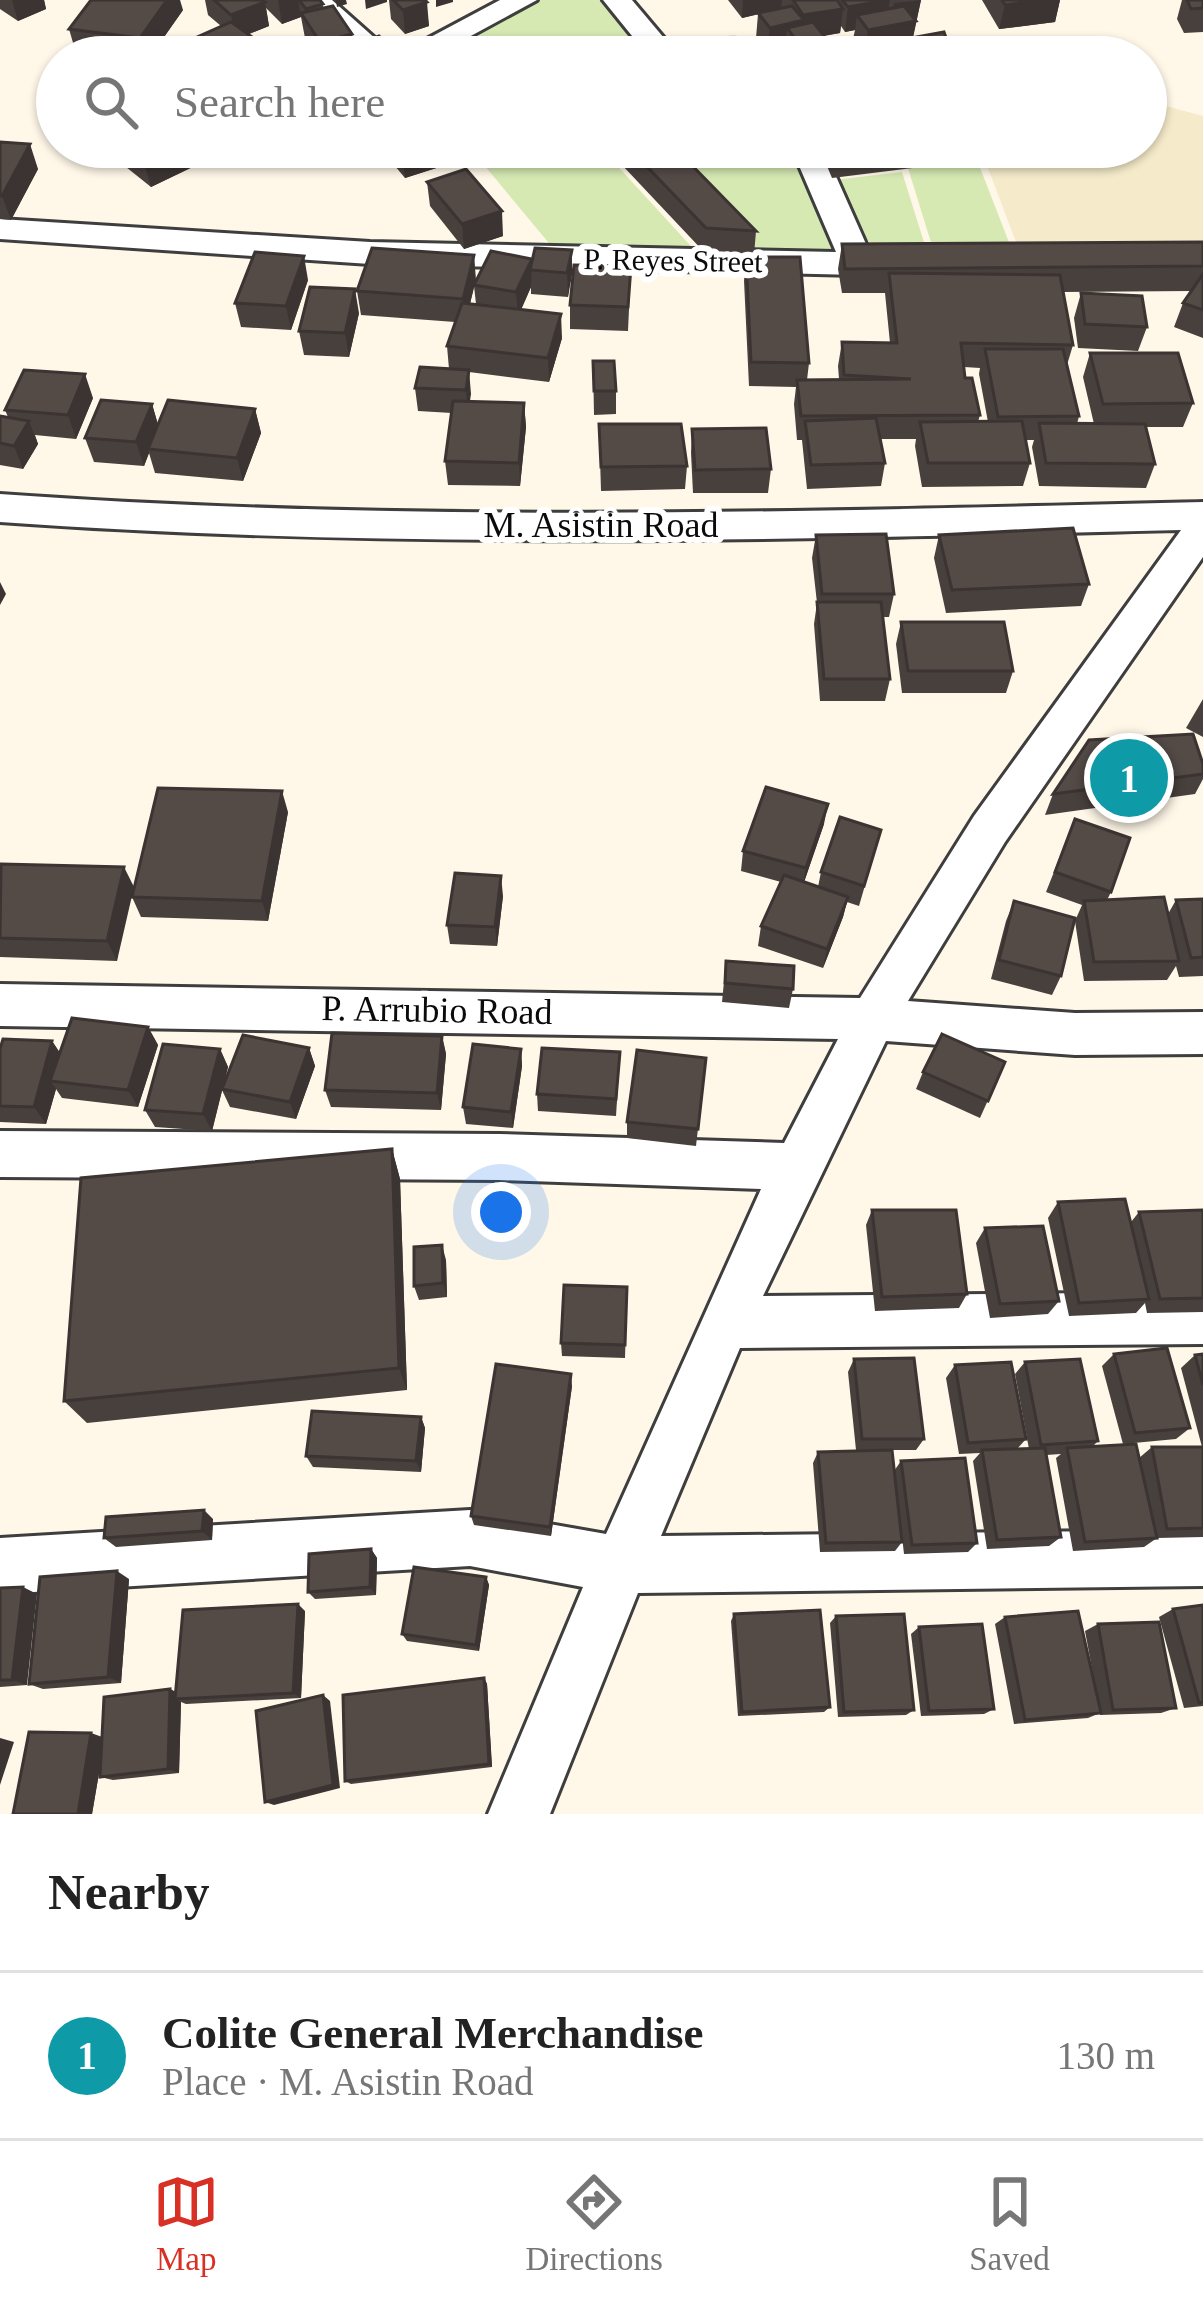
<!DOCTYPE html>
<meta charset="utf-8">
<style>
:root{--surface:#fff;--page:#f6f6f6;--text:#222;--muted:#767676;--line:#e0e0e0;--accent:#d93025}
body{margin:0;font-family:"Times New Roman",serif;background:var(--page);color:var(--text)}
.you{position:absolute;left:501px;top:1212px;width:42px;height:42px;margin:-30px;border:9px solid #fff;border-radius:50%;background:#1a73e8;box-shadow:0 0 0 18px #1a73e833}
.badge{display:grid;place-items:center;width:78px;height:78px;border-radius:50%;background:var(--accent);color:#fff;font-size:39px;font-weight:700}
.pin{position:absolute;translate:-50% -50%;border:6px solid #fff;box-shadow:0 3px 12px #0006}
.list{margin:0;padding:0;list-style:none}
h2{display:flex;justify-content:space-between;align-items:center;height:156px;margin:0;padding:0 48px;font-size:51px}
h2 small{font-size:39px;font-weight:400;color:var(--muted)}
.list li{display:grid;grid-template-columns:78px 1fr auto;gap:36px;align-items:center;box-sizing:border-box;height:168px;padding:0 48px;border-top:3px solid var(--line)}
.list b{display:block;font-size:45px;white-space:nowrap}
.list p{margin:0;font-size:39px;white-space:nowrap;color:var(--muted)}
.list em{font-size:39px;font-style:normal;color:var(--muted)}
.icon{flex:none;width:66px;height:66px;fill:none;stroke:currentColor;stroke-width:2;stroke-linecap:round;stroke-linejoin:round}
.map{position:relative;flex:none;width:1203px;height:1814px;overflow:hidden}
.search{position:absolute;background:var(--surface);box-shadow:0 3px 9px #0004;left:36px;right:36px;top:36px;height:132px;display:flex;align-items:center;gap:30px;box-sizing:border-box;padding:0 42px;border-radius:66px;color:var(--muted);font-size:45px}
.sheet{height:324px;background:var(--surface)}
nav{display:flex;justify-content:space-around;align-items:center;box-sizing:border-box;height:168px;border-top:3px solid var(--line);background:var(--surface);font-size:33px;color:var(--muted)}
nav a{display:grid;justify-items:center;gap:6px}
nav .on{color:var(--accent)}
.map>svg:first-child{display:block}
.farmland{fill:#f5ebca}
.green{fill:#d6e9b3}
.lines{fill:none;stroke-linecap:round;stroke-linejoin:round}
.minor-casing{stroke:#3e3e3e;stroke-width:6}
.minor{fill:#fff;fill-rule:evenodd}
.wall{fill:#48403d;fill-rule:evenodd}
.shaded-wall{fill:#3b3432}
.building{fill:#544b47;stroke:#3b3432;stroke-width:3}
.labels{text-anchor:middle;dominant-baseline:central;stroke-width:12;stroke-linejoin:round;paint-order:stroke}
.far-street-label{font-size:30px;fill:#0b0b0b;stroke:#fff}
.street-label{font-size:36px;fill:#0b0b0b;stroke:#fff}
</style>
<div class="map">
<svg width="1203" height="1814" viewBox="0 0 1203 1814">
<rect width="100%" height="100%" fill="#fff8e9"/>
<!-- farmland -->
<path class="farmland" d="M1146,81l20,25 37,10v140l-181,2 -42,-111h166z"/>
<!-- green -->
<g class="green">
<path d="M534,0h70l52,57h-238z"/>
<path d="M734,35l19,5 7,10 -6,2 3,5h-79l-6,-8 14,-8z"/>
<path d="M469,147h131l100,109 -142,-2z"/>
<path d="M653,147h138l46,108 -80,-1z"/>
<path d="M977,160l35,90 -79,-1 -25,-81z"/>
<path d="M902,172l26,83c-72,-7 -64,-13 -94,-75z"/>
</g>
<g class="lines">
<defs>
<g id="minor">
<path d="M300,0h32l63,56 105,-56h37l-105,57h-69z"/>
<path d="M603,0h29l48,57h-31z"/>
<path d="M791,147h32l47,106 42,3 5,8 -5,8 -54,3 -488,-11 -370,-25v-20l370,23 466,10z"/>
<path d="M0,494c401,29 801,18 1203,8v55l-198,285 -97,159 167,12 128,-1v42l-128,1 -189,-14 -123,255 440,-4v52l-463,4 -79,188 542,-6v56l-565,7 -88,221h-62l95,-227 -113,-21 -470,28v-56l470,-28 136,24 155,-345 -262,-9 -499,-3v-46l499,3 285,9 54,-104 -838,-13v-42l860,14 114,-182 207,-286c-395,10 -787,20 -1181,-8z"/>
</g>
</defs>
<!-- minor casing -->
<use href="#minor" class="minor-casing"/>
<!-- minor -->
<use href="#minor" class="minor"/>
</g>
<!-- wall -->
<g class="wall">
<path d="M0,0h44l2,9 -28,12 -18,-12z"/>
<path d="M205,0h115l4,8 28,26 3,23h-37l-13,-19 -4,-21 -19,7 -16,-16 3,18 -20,8 -28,-8 -13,-11z"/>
<path d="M389,0h36l4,26 -24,8 -14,-15z"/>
<path d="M728,0h193l-8,38 40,19h-165l-3,-5v-4l-18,4 -11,-14 2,-24 -16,4zM841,26l4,6 10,-2 -2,9 7,9 -37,6 1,-18 16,-3z"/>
<path d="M982,0h78l-5,22 -56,7z"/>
<path d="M1182,0h21v32l-19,1 -7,-14z"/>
<path d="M183,10l-33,47h-47l-27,-4 -7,-24z"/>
<path d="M356,45l35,12h-34z"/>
<path d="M0,142l38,27 -27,51 -11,-1z"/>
<path d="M101,147h133l-83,40z"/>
<path d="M379,147h74l2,15 -50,16z"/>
<path d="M605,147h69l82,84 -2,24 -49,-2z"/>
<path d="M819,147h161l-3,13 -145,18z"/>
<path d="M427,182l76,54 -39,13 -34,-43z"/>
<path d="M1203,242v96l-29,-11 9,-24 8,-12 -128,1 10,53 -6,20 12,51 -2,8h17l-11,-47 7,-24 103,50 -10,24h-37l9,37 -9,24 -107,-2 -7,-39 2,-7h-8l4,23 -7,23 -101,1 -7,-41 1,-7h-36l5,24 -4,23 -74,3 -5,-49h-5l-3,-36 2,-17 -47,-1 -5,-105 2,-24 63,106 -2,17 32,-1 -1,-13 4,-24 48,1 -5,-50h-43l-4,-24 4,-25zM964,367l16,1 -1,6 9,48h-10l2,-7 -15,-37z"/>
<path d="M572,250l-4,47 -37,-3v-7l-10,22 41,29 -13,44 -80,-10 1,30 54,1 2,24 -6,59 -72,-1 -3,-24 7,-48 -34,-2 -3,-23 34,-19 -2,-23 8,-24 -94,-7 -4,-24 117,-36 1,30 57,-26zM474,286l2,18h-6z"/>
<path d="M631,266l-3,65 -58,-2v-24z"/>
<path d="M308,280l-17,50 -50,-3 -6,-24z"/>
<path d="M1081,293l66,34 -9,24 -60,-3 -4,-30z"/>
<path d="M359,313l-10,44 -45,-2 -5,-24z"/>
<path d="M593,361l23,30v23l-22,1z"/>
<path d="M93,398l-17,41 -41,-4 3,9 -15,25 -23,-4v-49l8,1 -3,-7z"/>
<path d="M152,404l6,21 97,-16 6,24 -18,48 -88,-8 -6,-20 -5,13 -50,-4 -9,-24z"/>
<path d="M599,424l88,42 -2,23 -84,2z"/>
<path d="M692,429l79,40 -3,24h-75l-2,-40z"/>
<path d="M816,535l78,59 -5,23h-6l7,62 -5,22h-65l-6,-77 3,-21 -5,-45z"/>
<path d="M939,535l150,49 -8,22 -135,7 -12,-55z"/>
<path d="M901,622l112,49 -7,22h-104l-6,-49z"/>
<path d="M1203,699v38l-17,-9z"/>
<path d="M1203,764v15l-8,15 -150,21 8,-21z"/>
<path d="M288,812l-20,109 -127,-4 -9,-20z"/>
<path d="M1075,819l36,73 -4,8 61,14 8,-14 27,-1v77l-24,1 -3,-11 -9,14 -83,1 -9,-60 -14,55 -9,19 -61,-16 15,-58 8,-20 61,20 7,-16 -36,-13z"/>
<path d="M824,824l-20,58 14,5 3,-15 60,-42 -22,76 -12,-4 -4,15 -20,51 -65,-22 3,-20 20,-44 -40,-11 2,-20z"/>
<path d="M0,867h124l-7,94 -117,-4z"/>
<path d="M503,896l-6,50 -47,-2 -3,-19z"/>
<path d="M726,961l67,28 -4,19 -67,-6z"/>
<path d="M148,1027l10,18 -20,62 -76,-9 -6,-9 -10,35 -46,-2v-73l52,-8 8,12z"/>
<path d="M442,1036l4,18 -5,56 -110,-3 -6,-17z"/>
<path d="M309,1048l6,18 -19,53 -66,-12 -8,-17 -10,41 -57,-4 -10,-17 75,-61 8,18 -5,20z"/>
<path d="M521,1049l1,17 -9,62 -47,-4 -3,-17z"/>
<path d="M706,1058l-10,88 -69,-8v-16z"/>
<path d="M1005,1062l-25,56 -64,-29 7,-17z"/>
<path d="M619,1070l-3,46 -78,-5 -1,-17z"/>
<path d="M392,1149l8,30 7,211 -320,33 -23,-22z"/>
<path d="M1058,1202l73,20 8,-10 64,-2v102l-56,1 -2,-10 -9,10 -67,3 -21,-98z"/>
<path d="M872,1210l95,84 -8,14 -84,3 -9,-86z"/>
<path d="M985,1228l74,73 -11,13 -58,4 -14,-75z"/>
<path d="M446,1260l1,37 -28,3 -5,-14z"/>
<path d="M627,1287l-2,71 -63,-2 -1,-13z"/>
<path d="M1114,1354l76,74 -14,11 -53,5 -21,-78z"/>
<path d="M1203,1354v183l-46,1 -13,9 -71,4 -17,-93 5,-4 -15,1 15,82 -12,9 -62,3 -14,-88 7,-8 -21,1 -13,-76 9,-13 71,74 -9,10h12l-14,-75 10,-12 73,79 -6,6 47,11 13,-11h50l-21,-79 14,-13z"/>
<path d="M854,1359l70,80 -8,11h-24l2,21 7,-10 76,82 -9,9 -64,2 -7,-62 5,50 -7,9 -75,1 -7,-89 5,-11 38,-2 -8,-78z"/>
<path d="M572,1386l-21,150 -77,-11 -3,-9z"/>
<path d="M421,1417l4,11 -4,44 -108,-5 -7,-11z"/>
<path d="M213,1519l-1,21 -96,7 -12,-9z"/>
<path d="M371,1549l6,9 -1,37 -61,4 -7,-7z"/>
<path d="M486,1577l3,8 -10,66 -72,-10 -5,-7z"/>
<path d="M129,1579l-8,104 -78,6 -14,-5z"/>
<path d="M0,1588l27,97 -27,2z"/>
<path d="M1203,1605v101l-19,2 -25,-91 14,-8z"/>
<path d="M305,1611l-4,87 -115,6 -5,-2 -2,71 -66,7 -13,-3 1,-16 -9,53h-79l89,-77 68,-48 6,3z"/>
<path d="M734,1614l96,93 -6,5 -86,4 -7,-95z"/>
<path d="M836,1616l78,94 -8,5 -68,2 -8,-94z"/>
<path d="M1005,1617l91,73 -11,-59 13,-7 78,84 -15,5 -61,2v-2l-12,5 -74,6 -19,-100z"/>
<path d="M919,1627l75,82 -10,5 -63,2 -10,-82z"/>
<path d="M484,1678l3,6 5,83 -141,17 -6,-3z"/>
</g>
<!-- shaded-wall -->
<g class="shaded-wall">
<path d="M12,0h32l2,9 -28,12z"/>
<path d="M167,0h13l3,10 -33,47h-5l-5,-19z"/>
<path d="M278,0h20l3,17 -19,7z"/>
<path d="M336,0h10l1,4 -10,3z"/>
<path d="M365,0h22v2l-21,7z"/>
<path d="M436,0h17v2l-17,5z"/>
<path d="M743,0h39l-1,9 -39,9z"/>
<path d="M890,0l-4,24 -29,-9 -2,15 -10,2 3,-25z"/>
<path d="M921,0l-10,45 -47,9 4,-24 23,-5 3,-22z"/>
<path d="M1043,0h17l-5,22 -56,7 6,-24z"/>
<path d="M265,2l4,24 -33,13 -5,-24z"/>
<path d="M427,2l2,24 -24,8 -2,-24z"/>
<path d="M843,9l-3,24 -39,6 24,-2 -2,20h-26l1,-14 -11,-15 -2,20 -18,4 3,-24 32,-8 1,-5z"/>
<path d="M352,34l3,23h-33l-2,-15z"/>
<path d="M390,46l1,11h-24l-1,-2z"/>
<path d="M30,144l8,25 -27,51 -9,-24z"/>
<path d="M177,147h57l-83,40 -7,-24z"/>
<path d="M423,147h30l2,15 -50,16 -3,-24z"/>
<path d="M502,211l1,25 -39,13 -2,-25z"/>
<path d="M572,250v25l-4,22 -1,-24z"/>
<path d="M474,255l2,25 -11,43 -2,-24z"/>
<path d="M304,256l4,24 -17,50 -5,-24z"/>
<path d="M532,259l-1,28 -13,30 -2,-25z"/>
<path d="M355,289l4,24 -10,44 -4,-24z"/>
<path d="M561,314l1,24 -13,44 -1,-24z"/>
<path d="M469,370l2,24 -3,20 -2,-24z"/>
<path d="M85,374l8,24 -17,41 -8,-24z"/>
<path d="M524,403l2,24 -6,59 -1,-23z"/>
<path d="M152,404l7,24 -11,21 1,4 -5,13 -8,-24z"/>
<path d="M255,409l6,24 -18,48 -6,-23z"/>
<path d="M29,421l9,23 -15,25 -9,-23z"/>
<path d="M0,582l6,12 -6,11z"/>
<path d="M282,791l6,21 -20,109 -6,-20z"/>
<path d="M828,804l-4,20 -22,64 4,-20z"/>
<path d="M124,867l10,20 -17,74 -10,-20z"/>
<path d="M501,876l2,20 -6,50 -2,-19z"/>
<path d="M848,897l-5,20 -20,51 4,-19z"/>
<path d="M148,1027l10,18 -20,62 -10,-17z"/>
<path d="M442,1036l4,18 -5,56 -4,-17z"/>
<path d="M52,1041l12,18 -14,22 6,8 -10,35 -12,-17z"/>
<path d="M309,1048l6,18 -19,53 -6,-17z"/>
<path d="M220,1049l8,18 -16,64 -9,-17z"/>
<path d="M521,1049l1,17 -9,62 -2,-16z"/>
<path d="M392,1149l8,30 7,211 -8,-22z"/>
<path d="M442,1245l4,15 1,37 -4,-14z"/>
<path d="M571,1374l1,12 -21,150 -1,-9z"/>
<path d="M421,1417l4,11 -4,44 -5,-11z"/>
<path d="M204,1510l9,9 -1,21 -10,-9z"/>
<path d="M371,1549l6,9 -1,37 -6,-8z"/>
<path d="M117,1571l12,8 -8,104 -13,-6z"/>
<path d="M486,1577l3,8 -10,66 -3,-6z"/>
<path d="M23,1587l14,7 -10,91 -15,-5z"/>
<path d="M298,1604l7,7 -4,87 -8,-5z"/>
<path d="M484,1678l3,6 5,83 -3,-3z"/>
<path d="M170,1689l11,6 -6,4 6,3 -2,71 -11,-4z"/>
<path d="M323,1695l7,6 10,87 -66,17 -9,-3z"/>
<path d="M91,1733l14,5 -13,76h-14z"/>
<path d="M0,1738l14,4 -14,43z"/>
</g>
<!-- building -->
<g class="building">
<path d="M91,0h76l-27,38 -71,-9z"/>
<path d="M214,0h48l3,2 -34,13z"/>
<path d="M299,0h21l3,4 -17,5z"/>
<path d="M393,0h32l2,2 -24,8z"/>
<path d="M793,0h44l6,9 -40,6z"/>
<path d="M842,0h46l-40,7z"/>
<path d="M1002,0h41l-38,5z"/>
<path d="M1187,0h16v8l-12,1z"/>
<path d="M333,6l19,28 -32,8 -19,-29z"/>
<path d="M792,6l12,14 -34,8 -12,-15z"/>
<path d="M904,6l12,15 -48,9 -11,-15z"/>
<path d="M231,22l49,35h-128z"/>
<path d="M813,22l12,15 -27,6 -11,-15z"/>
<path d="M944,32l9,25h-145z"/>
<path d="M379,36l11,10 -24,9 -10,-10z"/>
<path d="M568,39l18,18h-43l-8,-8z"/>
<path d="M0,142l30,2 -28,52 -2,-1z"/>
<path d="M125,147h52l-33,16z"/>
<path d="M396,147h27l-21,7z"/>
<path d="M628,147h46l82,84 -50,-3z"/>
<path d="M833,147h54l-52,6z"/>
<path d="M466,169l36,42 -40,13 -35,-42z"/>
<path d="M1203,242v24l-358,3 -3,-25z"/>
<path d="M372,248l102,7 -11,44 -106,-8z"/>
<path d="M535,248l37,2 -5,23 -37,-3z"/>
<path d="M491,251l41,8 -16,33 -42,-7z"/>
<path d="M255,252l49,4 -18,50 -51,-3z"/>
<path d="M746,257h54l9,106 -58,-1z"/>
<path d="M574,265l57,1 -3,41 -58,-2z"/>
<path d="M889,273l171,2 13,70 -112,-2 4,35h7l8,37 -179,1 -4,-36 114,-1 -67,-4 -2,-33 55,1z"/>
<path d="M1203,274v36l-20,-7z"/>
<path d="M310,287l45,2 -10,44 -46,-2z"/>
<path d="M1081,293l61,3 5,31 -62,-3z"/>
<path d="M462,303l99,11 -13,44 -101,-12z"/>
<path d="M985,349h78l16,67 -81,1z"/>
<path d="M1090,353h88l15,50 -90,1z"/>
<path d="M593,361h21l2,30h-22z"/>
<path d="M420,367l49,3 -3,20 -51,-2z"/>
<path d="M24,370l61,4 -17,41 -63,-5z"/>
<path d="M101,400l51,4 -16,38 -51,-4z"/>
<path d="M168,400l87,9 -18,49 -89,-9z"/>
<path d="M453,401l71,2 -5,60 -74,-2z"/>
<path d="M0,416l29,5 -15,25 -14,-3z"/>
<path d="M876,418l9,45 -74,2 -6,-44z"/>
<path d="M1022,421l8,42h-102l-8,-41z"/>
<path d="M1039,423l106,1 10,40 -109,-1z"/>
<path d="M599,424h82l6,42 -86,1z"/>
<path d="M766,428l5,41 -76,1 -3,-41z"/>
<path d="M1073,528l16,56 -137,6 -13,-55z"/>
<path d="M886,534l8,60h-72l-6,-59z"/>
<path d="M817,602h64l9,77h-66z"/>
<path d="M901,622h103l9,49h-105z"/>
<path d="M1193,734l10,30v10l-150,20 36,-54z"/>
<path d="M766,787l62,17 -22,64 -63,-17z"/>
<path d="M158,788l124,3 -20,110 -130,-4z"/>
<path d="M840,817l41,13 -17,56 -43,-14z"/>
<path d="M1075,819l55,19 -19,54 -56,-20z"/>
<path d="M1,864l123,3 -17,74 -107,-3z"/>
<path d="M455,873l46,3 -6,51 -48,-2z"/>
<path d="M784,875l64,22 -21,52 -66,-23z"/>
<path d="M1164,897l15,64 -85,1 -10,-61z"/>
<path d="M1203,899v58l-12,1 -15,-58z"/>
<path d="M1014,901l61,17 -14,58 -62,-16z"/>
<path d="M726,961l68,5 -1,23 -68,-6z"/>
<path d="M72,1018l76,9 -20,63 -78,-9z"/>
<path d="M332,1033l110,3 -5,57 -112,-3z"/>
<path d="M942,1034l63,28 -17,39 -65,-29z"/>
<path d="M243,1035l66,13 -19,54 -68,-13z"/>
<path d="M3,1039l49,2 -18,66 -34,-1v-57z"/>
<path d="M163,1044l57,5 -17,65 -58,-4z"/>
<path d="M473,1044l48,5 -10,63 -48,-5z"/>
<path d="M542,1048l78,4 -4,47 -79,-5z"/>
<path d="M637,1050l69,8 -8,71 -71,-7z"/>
<path d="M392,1149l7,219 -335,33 17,-223z"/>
<path d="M1125,1199l24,100 -70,4 -21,-101z"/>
<path d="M872,1210h84l11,84 -85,3z"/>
<path d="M1203,1210v88l-43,1 -21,-87z"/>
<path d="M1043,1226l16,75 -59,3 -15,-76z"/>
<path d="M442,1245l1,38 -29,3v-39z"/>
<path d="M564,1285l63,2 -2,58 -64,-2z"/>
<path d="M1167,1348l23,80 -55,5 -21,-79z"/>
<path d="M1203,1354v31l-8,-30z"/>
<path d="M914,1358l10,81h-62l-8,-80z"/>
<path d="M1080,1359l18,82 -57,4 -16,-83z"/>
<path d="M1011,1362l15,77 -58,4 -13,-78z"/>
<path d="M496,1364l75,10 -21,153 -79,-11z"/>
<path d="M312,1411l109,6 -5,44 -110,-5z"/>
<path d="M1136,1444l21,94 -72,4 -18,-94z"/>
<path d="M1152,1447h51v81l-36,1z"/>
<path d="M1045,1448l16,89 -64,3 -15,-90z"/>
<path d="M892,1450l10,92 -76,1 -8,-91z"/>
<path d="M965,1458l12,85 -65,2 -11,-84z"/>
<path d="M204,1510l-2,21 -98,7 2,-21z"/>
<path d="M371,1549l-1,38 -62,5 1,-38z"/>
<path d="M414,1567l72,10 -10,68 -74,-11z"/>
<path d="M117,1571l-9,106 -79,7 11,-107z"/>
<path d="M23,1587l-11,93h-12v-92z"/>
<path d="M298,1604l-5,89 -118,6 8,-89z"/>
<path d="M1203,1605v97l-4,1 -26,-94z"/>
<path d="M820,1610l10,97 -88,5 -8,-98z"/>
<path d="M1078,1611l23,102 -76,7 -20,-103z"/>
<path d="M904,1614l10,96 -70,2 -8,-96z"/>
<path d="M1159,1622l17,86 -63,2 -15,-86z"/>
<path d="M982,1624l12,85 -65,2 -10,-84z"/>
<path d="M484,1678l5,86 -144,17 -2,-86z"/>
<path d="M170,1689l-2,80 -68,8 4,-80z"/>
<path d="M323,1695l10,90 -68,17 -9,-91z"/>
<path d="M29,1732l62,1 -13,81h-65z"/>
</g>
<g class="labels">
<!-- far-street labels -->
<g class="far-street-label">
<text transform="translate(673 260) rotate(1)">P. Reyes Street</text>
</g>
<!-- street labels -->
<g class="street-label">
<text x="601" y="525">M. Asistin Road</text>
<text transform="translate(437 1010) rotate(1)">P. Arrubio Road</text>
</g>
</g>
</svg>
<div class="you"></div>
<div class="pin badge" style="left:1129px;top:778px;background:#0f9aa8">1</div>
<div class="search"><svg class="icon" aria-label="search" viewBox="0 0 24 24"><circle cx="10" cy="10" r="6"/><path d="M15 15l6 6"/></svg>Search here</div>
</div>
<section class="sheet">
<h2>Nearby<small></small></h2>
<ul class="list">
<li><span class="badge" style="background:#0f9aa8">1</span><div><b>Colite General Merchandise</b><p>Place · M. Asistin Road</p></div><em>130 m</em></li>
</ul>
</section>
<nav>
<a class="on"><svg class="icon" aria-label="map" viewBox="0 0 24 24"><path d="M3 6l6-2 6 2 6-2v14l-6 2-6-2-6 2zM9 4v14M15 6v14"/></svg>Map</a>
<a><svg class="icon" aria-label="directions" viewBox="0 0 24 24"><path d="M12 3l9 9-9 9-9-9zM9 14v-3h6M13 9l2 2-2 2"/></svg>Directions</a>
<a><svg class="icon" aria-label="saved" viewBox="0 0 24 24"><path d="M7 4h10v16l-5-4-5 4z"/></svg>Saved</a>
</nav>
